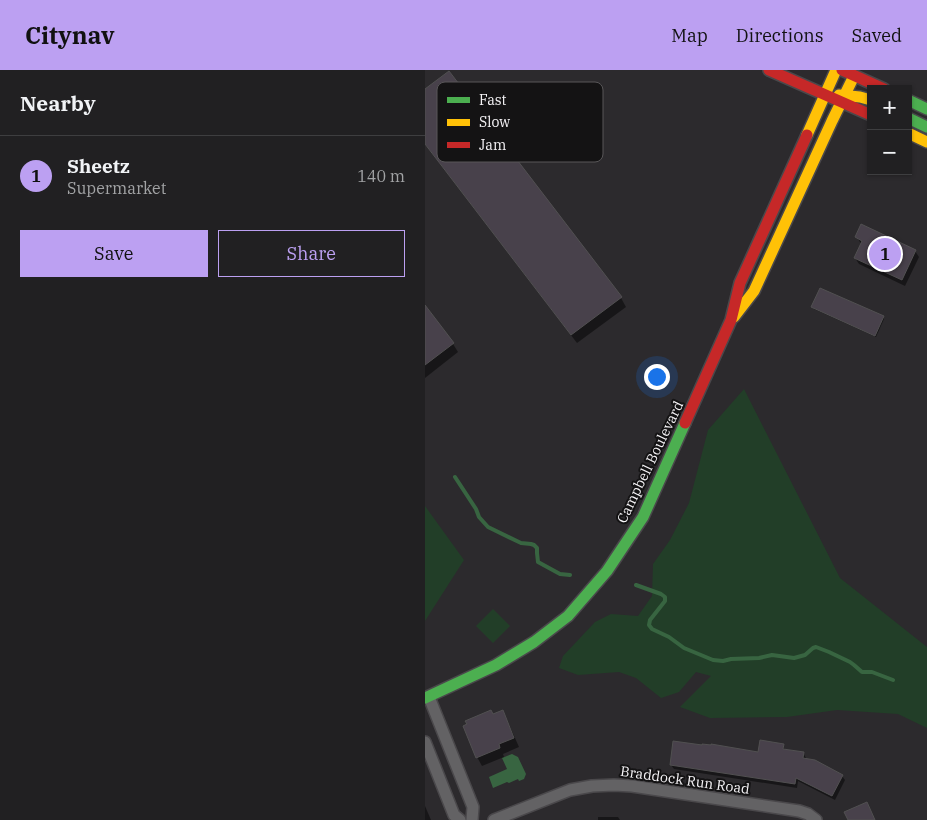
<!DOCTYPE html>
<meta charset="utf-8">
<style>
:root{--surface:#212022;--page:#29282a;--text:#f1f3f6;--muted:#a2a3a5;--line:#3e3e40;--accent:#bca0f2}
body{margin:0;font-family:"IBM Plex Serif",serif;background:var(--page);color:var(--text)}
.controls{position:absolute;right:15px;top:15px;display:grid;overflow:hidden;border-radius:0px;box-shadow:0 1px 4px #0004}
.controls button{width:45px;height:45px;display:grid;place-items:center;padding:0;border:0;border-bottom:1px solid var(--line);background:var(--surface);color:var(--text);font:25px sans-serif}
.you{position:absolute;left:231px;top:306px;width:18px;height:18px;margin:-12px;border:4px solid #fff;border-radius:50%;background:#1a73e8;box-shadow:0 0 0 8px #1a73e833}
.badge{display:grid;place-items:center;width:32px;height:32px;border-radius:50%;background:var(--accent);color:#111;font-size:16px;font-weight:700}
.pin{position:absolute;translate:-50% -50%;border:2px solid #fff;box-shadow:0 1px 5px #0006}
.list{margin:0;padding:0;list-style:none}
h2{display:flex;justify-content:space-between;align-items:center;height:65px;margin:0;padding:0 20px;font-size:21px}
h2 small{font-size:16px;font-weight:400;color:var(--muted)}
.list li{display:grid;grid-template-columns:32px 1fr auto;gap:15px;align-items:center;box-sizing:border-box;height:80px;padding:0 20px;border-top:1px solid var(--line)}
.list b{display:block;font-size:19px;white-space:nowrap}
.list p{margin:0;font-size:16px;white-space:nowrap;color:var(--muted)}
.list em{font-size:16px;font-style:normal;color:var(--muted)}
.actions{display:flex;gap:10px;padding:15px 20px}
.actions a{flex:1;padding:11px 0;border:1px solid var(--accent);border-radius:0px;text-align:center;font-size:18px;color:var(--accent)}
.actions .main{background:var(--accent);color:#111}
.map{position:relative;flex:none;width:502px;height:750px;overflow:hidden}
header{display:flex;align-items:center;gap:30px;box-sizing:border-box;height:70px;padding:0 25px;background:var(--accent);color:#111}
header strong{font-size:24px}
nav{display:flex;gap:28px;margin-inline-start:auto;font-size:18px}
main{display:flex}
aside{flex:1;background:var(--surface)}
.map>svg:first-child{display:block}
.green{fill:#223e28}
.water{fill:#386541}
.shadow{fill:#0007}
.lines{fill:none;stroke-linecap:round;stroke-linejoin:round}
.stream{stroke:#386541;stroke-width:4}
.building{fill:#48414b;stroke:#515051}
.street-casing{stroke:#4a484b;stroke-width:14}
.fast-casing{stroke:#4a484b;stroke-width:14}
.slow-casing{stroke:#4a484b;stroke-width:14}
.jam-casing{stroke:#4a484b;stroke-width:14}
.street{stroke:#636264;stroke-width:11}
.fast{stroke:#4caf50;stroke-width:11}
.slow{stroke:#ffc107;stroke-width:11}
.jam{stroke:#c62828;stroke-width:11}
.labels{text-anchor:middle;dominant-baseline:central;stroke-width:4;stroke-linejoin:round;paint-order:stroke}
.street-label{font-size:14px;fill:#f6f4f7;stroke:#141314}
.key{fill:#141314;stroke:#585658;stroke-width:1}
.key-label{font-size:14px;fill:#f6f4f7}
</style>
<header>
<strong>Citynav</strong>
<nav><a>Map</a><a>Directions</a><a>Saved</a></nav>
</header>
<main>
<aside>
<h2>Nearby<small></small></h2>
<ul class="list">
<li><span class="badge">1</span><div><b>Sheetz</b><p>Supermarket</p></div><em>140 m</em></li>
</ul>
<div class="actions"><a class="main">Save</a><a>Share</a></div>
</aside>
<div class="map">
<svg width="502" height="750" viewBox="0 0 502 750">
<rect width="100%" height="100%" fill="#2c2a2d"/>
<!-- green -->
<g class="green">
<path d="M319,319l96,189 87,69v81l-29,-14 -61,-4 -50,7 -77,1 -30,-11 31,-31 -15,-4 -17,20 -18,6 -25,-20 -17,-6 -41,3 -19,-7 4,-12 32,-34 16,-8 27,2 14,-20 1,-32 17,-24 19,-37 19,-73z"/>
<path d="M0,436l39,54 -39,61z"/>
<path d="M68,539l17,17 -17,17 -17,-17z"/>
</g>
<!-- water -->
<path class="water" d="M87,684l6,3 8,17 -2,5 -5,2 -1,-2 -9,4 -2,-1 -14,6 -4,-11 18,-8 -5,-11z"/>
<!-- shadow -->
<g class="shadow">
<path d="M0,21l196,207 5,9 -49,36 -152,-199z"/>
<path d="M432,167l58,14 4,6 -14,29 -46,-22 -4,-6 6,-14z"/>
<path d="M0,237l28,37 5,8 -33,26z"/>
<path d="M388,237l70,10 1,2 -8,18 -62,-28z"/>
<path d="M77,641l5,9 12,27 -16,7 1,3 -22,9 -5,-9 16,-42z"/>
<path d="M358,675l2,6 18,2 3,5 -1,2 37,16 3,4 -10,20 -37,-19 -1,7 -123,-19 -3,-4 88,-11z"/>
<path d="M0,736l6,14h-6z"/>
<path d="M173,747h20l2,3h-22z"/>
</g>
<g class="lines">
<!-- stream -->
<g class="stream">
<path d="M30,407l21,32 3,8 9,10 33,16 10,1 3,1 3,3v5l1,9 22,12 10,1"/>
<path d="M211,515l25,9 4,3v4l-15,19 -1,5 3,4 17,8 15,11 29,12 10,1 8,-2 28,-1 13,-3 22,3 11,-3 8,-7 3,-1 13,5 21,10 4,3 8,7h10l21,8"/>
</g>
</g>
<!-- building -->
<g class="building">
<path d="M24,1l173,226 -51,38 -146,-191v-55z"/>
<path d="M436,154l55,26 -14,30 -48,-22 8,-17 -7,-4z"/>
<path d="M395,218l64,28 -9,20 -64,-29z"/>
<path d="M0,235l29,38 -29,22z"/>
<path d="M66,640l2,4 10,-4 11,28 -15,6 1,4 -24,10 -13,-32 4,-2 -2,-3z"/>
<path d="M335,670l24,4 -1,5 21,3 -1,6 12,2 28,15 -11,21 -36,-18 -1,6 -125,-19 3,-24 29,4v-1l9,1v-1l47,8z"/>
<path d="M442,732l8,18h-27l-4,-8z"/>
</g>
<g class="lines">
<defs>
<g id="street">
<path d="M4,627l44,110 -1,13"/>
<path d="M0,672l29,73 6,5"/>
<path d="M69,750l76,-30 22,-4 22,-1 18,1 167,25 9,3 8,6"/>
</g>
<g id="fast">
<path d="M483,30l19,9"/>
<path d="M483,48l19,9"/>
<path d="M0,628l71,-33 38,-23 34,-26 39,-45 36,-54 42,-94"/>
</g>
<g id="slow">
<path d="M414,25l21,2 11,3"/>
<path d="M483,63l19,9"/>
<path d="M382,65l29,-65"/>
<path d="M309,247l20,-26 78,-170 22,-45"/>
</g>
<g id="jam">
<path d="M344,0l102,45"/>
<path d="M417,0l42,19"/>
<path d="M260,353l46,-103 9,-37 67,-148"/>
</g>
</defs>
<!-- street casing -->
<use href="#street" class="street-casing"/>
<!-- fast casing -->
<use href="#fast" class="fast-casing"/>
<!-- slow casing -->
<use href="#slow" class="slow-casing"/>
<!-- jam casing -->
<use href="#jam" class="jam-casing"/>
<!-- street -->
<use href="#street" class="street"/>
<!-- fast -->
<use href="#fast" class="fast"/>
<!-- slow -->
<use href="#slow" class="slow"/>
<!-- jam -->
<use href="#jam" class="jam"/>
</g>
<g class="labels">
<!-- street labels -->
<g class="street-label">
<text transform="translate(225 392) rotate(-64)">Campbell Boulevard</text>
<text transform="translate(260 710) rotate(8)">Braddock Run Road</text>
</g>
</g>
<!-- legend -->
<rect x="12" y="12" width="166" height="80" rx="8" class="key"/>
<rect x="22" y="27" width="23" height="6" fill="#4caf50"/>
<rect x="22" y="49" width="23" height="7" fill="#ffc107"/>
<rect x="22" y="72" width="23" height="6" fill="#c62828"/>
<g class="key-label">
<text x="54" y="35">Fast</text>
<text x="54" y="57">Slow</text>
<text x="54" y="80">Jam</text>
</g>
</svg>
<div class="controls">
<button>+</button>
<button>−</button>
</div>
<div class="you"></div>
<div class="pin badge" style="left:460px;top:184px">1</div>
</div>
</main>
